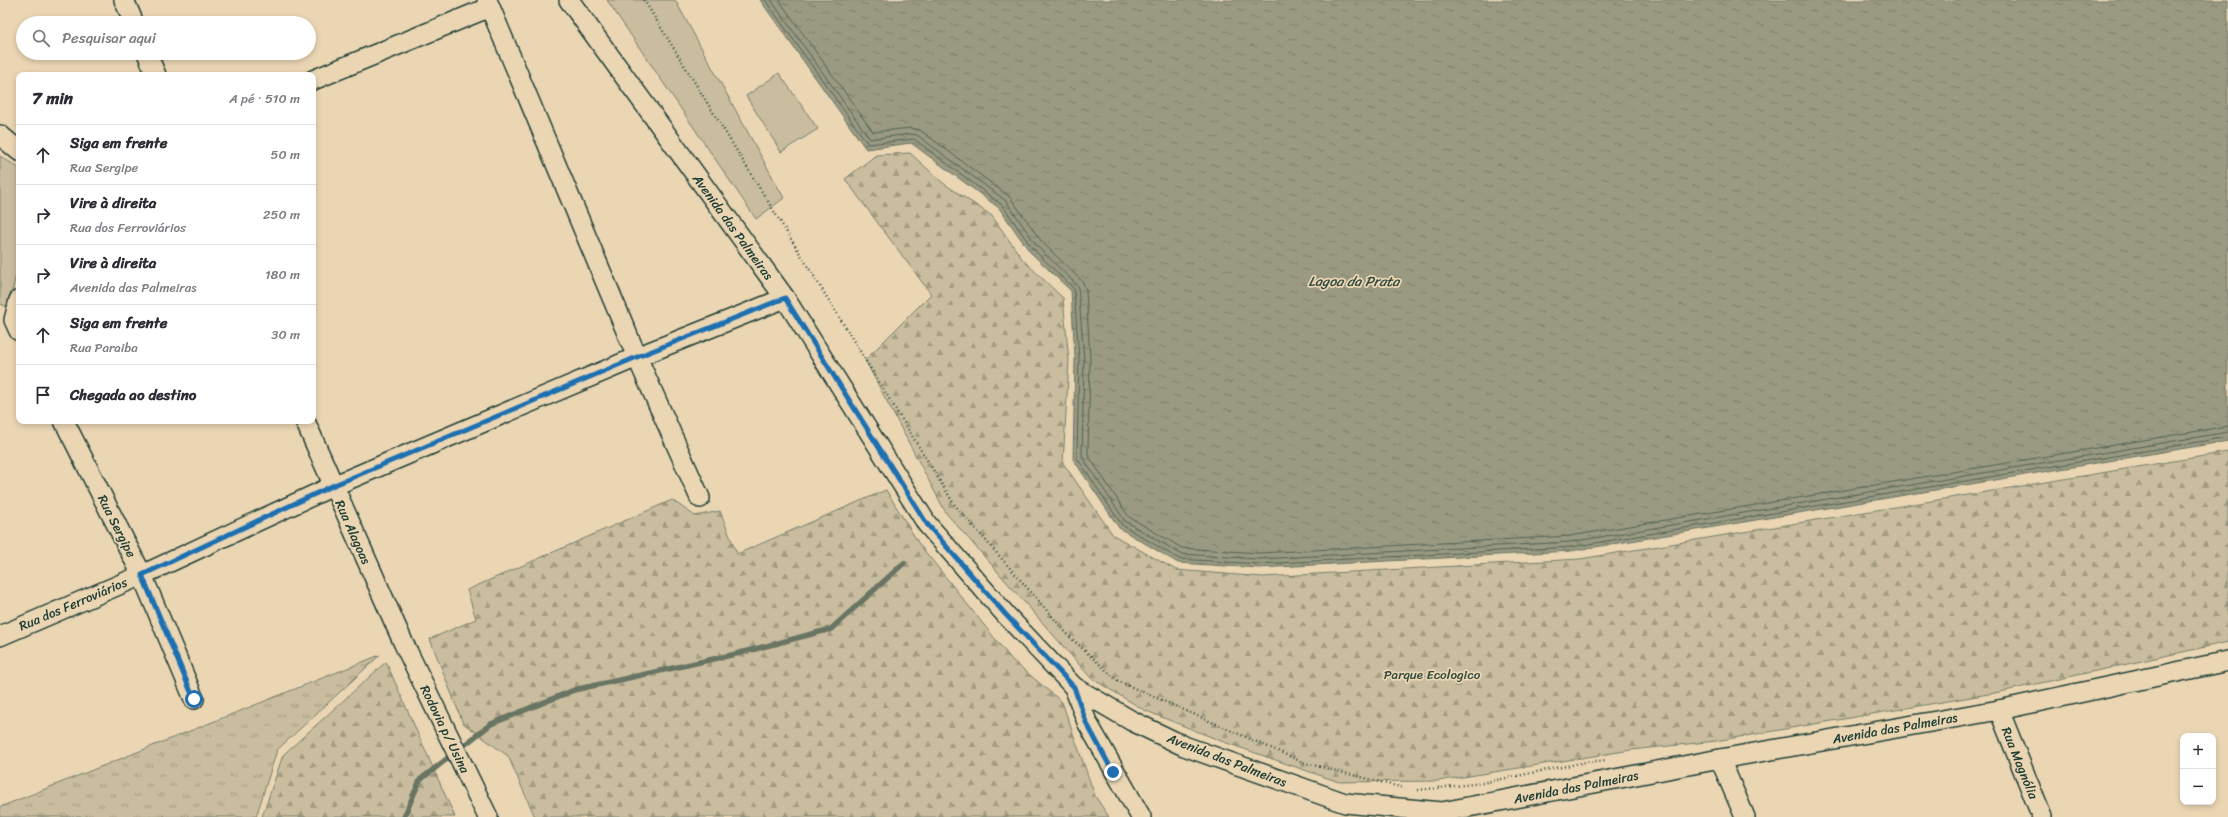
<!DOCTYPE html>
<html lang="pt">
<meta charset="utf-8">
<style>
:root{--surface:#fff;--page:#f7f7f7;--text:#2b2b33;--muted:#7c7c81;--line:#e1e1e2}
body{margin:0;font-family:Sriracha,sans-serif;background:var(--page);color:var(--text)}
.controls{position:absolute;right:12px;bottom:12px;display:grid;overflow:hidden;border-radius:8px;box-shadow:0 2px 6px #0003}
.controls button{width:36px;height:36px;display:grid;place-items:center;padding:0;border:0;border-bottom:1px solid var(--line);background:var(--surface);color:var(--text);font:20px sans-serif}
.stop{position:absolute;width:12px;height:12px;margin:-9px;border:3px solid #1f6fb2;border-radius:50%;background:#fff}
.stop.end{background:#1f6fb2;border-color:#fff;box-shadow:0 1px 4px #0008}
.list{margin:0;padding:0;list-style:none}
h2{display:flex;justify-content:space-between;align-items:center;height:52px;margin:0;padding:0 16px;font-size:17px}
h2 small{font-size:13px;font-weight:400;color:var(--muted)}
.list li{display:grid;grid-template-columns:26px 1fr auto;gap:12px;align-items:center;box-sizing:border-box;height:60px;padding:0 16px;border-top:1px solid var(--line)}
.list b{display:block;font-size:15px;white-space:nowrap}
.list p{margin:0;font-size:13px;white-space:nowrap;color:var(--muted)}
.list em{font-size:13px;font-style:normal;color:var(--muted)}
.icon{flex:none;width:22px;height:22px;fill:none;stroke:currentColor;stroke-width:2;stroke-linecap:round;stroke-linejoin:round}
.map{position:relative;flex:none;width:2228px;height:817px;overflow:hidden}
.search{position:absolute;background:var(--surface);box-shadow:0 2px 6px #0003;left:16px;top:16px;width:300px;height:44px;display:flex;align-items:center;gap:10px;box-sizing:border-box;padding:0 14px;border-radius:22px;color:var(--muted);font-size:15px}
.panel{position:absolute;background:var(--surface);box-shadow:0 2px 6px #0003;left:16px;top:72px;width:300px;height:352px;border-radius:8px}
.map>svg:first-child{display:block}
.grass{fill:url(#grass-tufts);stroke:#747d6a}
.forest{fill:url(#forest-firs);stroke:#747d6a}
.park{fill:#cabd9f;stroke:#747d6a}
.water{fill:url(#water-ripples);stroke:#697563}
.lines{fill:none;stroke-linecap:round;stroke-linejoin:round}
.shore{stroke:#506253;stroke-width:1}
.stream{stroke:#697563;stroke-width:5.5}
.minor-casing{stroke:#1f3d34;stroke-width:22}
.path{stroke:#1f3d34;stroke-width:2.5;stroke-dasharray:1 3;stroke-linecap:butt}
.minor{stroke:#ebd6b4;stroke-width:19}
.route{stroke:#1f6fb2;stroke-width:5}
.labels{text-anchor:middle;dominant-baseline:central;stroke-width:3.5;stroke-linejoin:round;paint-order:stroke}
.street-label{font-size:13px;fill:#1f3d34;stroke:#ebd6b4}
.park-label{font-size:13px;fill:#304a3f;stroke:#ebd6b4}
.water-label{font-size:14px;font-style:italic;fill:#314b40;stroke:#ebd6b4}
</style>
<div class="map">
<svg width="2228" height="817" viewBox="0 0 2228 817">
<defs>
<pattern id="grass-tufts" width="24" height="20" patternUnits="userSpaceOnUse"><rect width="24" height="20" fill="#cabd9f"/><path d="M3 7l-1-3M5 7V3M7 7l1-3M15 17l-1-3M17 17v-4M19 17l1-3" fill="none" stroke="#a39b82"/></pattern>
<pattern id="forest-firs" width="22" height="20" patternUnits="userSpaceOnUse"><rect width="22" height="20" fill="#cabd9f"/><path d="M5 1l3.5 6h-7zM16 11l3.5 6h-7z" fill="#a39b82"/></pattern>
<pattern id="water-ripples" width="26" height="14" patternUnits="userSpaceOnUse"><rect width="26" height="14" fill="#9a9a82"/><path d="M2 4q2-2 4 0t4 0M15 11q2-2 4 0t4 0" fill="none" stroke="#7d7f6b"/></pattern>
</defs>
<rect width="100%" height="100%" fill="#ebd6b4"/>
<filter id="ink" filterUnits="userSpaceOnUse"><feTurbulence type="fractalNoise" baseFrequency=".025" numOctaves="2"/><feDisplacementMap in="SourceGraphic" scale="8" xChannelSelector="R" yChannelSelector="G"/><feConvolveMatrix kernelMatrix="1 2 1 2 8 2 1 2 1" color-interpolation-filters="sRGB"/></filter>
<g filter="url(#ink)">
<!-- grass -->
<path class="grass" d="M380,655l-103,95 -21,67h-256v-10z"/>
<!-- forest -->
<g class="forest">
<path d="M910,153l33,30 49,33 31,44 40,38 6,63 -6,102 50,72 63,35 87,7 317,-18 648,-107v190l-228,50 -284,49 -85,9 -193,31 -99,1 -118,-41 -77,-31 -53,-32 -145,-165 -81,-153 66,-66 -86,-115 31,-24z"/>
<path d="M886,490l33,54 93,116 50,42 33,94 14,21h-574l-27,-61 -45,-33 -33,-84 46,-20 -9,-29 205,-90 23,16 25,-5 17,43z"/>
<path d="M386,662l69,155h-193l21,-62z"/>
</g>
<!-- park -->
<g class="park">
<path d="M607,0h68l109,198 -28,21z"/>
<path d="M779,73l39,56 -37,23 -35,-56z"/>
<path d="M0,156l19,12v96l-11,43 -8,-3z"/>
</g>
<!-- water -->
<path class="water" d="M760,0h1468v441l-657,110 -312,17 -81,-5 -59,-35 -46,-69 2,-101 -4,-67 -41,-39 -31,-44 -88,-65 -45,6z"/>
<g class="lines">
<!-- shore -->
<g class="shore">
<path d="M765,0l103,144 46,-5 88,66 31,44 41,40 5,69 -2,100 45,67 57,34 80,5 312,-17 657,-110"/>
<path d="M771,0l99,139 40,-5 7,1 89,66 31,45 41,40 6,72 -2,99 43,64 56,33 78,5 311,-17 658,-110"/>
<path d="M779,0l94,132 38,-4 9,2 90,67 32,45 41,40 3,8 4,68 -2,97 41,62 53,31 77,5 311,-17 658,-110"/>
</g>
<!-- stream -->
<path class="stream" d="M404,817l16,-37 71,-56 83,-34 162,-36 95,-25 73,-66"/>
<defs>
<g id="minor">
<path d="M124,0l10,23"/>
<path d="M487,0l150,357 63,141"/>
<path d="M569,0l216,298 142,226 79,91 68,72 58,34 52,25 161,57 97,9 278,-53 279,-49 229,-49"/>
<path d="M147,53l9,22"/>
<path d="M313,80l177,-73"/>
<path d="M0,135l19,16"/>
<path d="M19,300l-5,20 5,11"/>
<path d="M64,421l78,154 52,124"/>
<path d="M305,421l98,221 85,175"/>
<path d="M0,636l142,-61 191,-89 304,-129 148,-59"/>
<path d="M1074,687l13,35 54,95"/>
<path d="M1999,710l43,107"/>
<path d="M1720,759l25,58"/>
</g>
</defs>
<!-- minor casing -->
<use href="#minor" class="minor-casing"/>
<!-- path -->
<g class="path">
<path d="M644,0l310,504 116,133 48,44 187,82 99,25"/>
<path d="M1418,790l64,-7 104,-21 21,-2"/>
</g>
<!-- minor -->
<use href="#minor" class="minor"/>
</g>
</g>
<g class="lines" filter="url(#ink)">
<!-- route -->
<path class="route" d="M194,699l-52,-124 190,-89 305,-129 148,-59 142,226 79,91 68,72 12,35 27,50"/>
</g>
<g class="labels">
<!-- street labels -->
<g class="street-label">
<text transform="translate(733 227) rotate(54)">Avenida das Palmeiras</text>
<text transform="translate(117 526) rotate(63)">Rua Sergipe</text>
<text transform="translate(353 532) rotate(66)">Rua Alagoas</text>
<text transform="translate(73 604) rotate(-23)">Rua dos Ferroviários</text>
<text transform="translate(1895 728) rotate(-10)">Avenida das Palmeiras</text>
<text transform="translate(445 729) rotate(64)">Rodovia p/ Usina</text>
<text transform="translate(1227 760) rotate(21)">Avenida das Palmeiras</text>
<text transform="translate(2020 763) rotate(68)">Rua Magnólia</text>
<text transform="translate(1576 787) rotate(-11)">Avenida das Palmeiras</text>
</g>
<!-- park labels -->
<g class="park-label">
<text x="1432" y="674">Parque Ecologico</text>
</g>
<!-- water labels -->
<g class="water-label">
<text x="1354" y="281">Lagoa da Prata</text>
</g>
</g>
</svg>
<div class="controls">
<button>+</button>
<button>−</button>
</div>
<div class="stop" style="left:194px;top:699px"></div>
<div class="stop end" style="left:1113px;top:772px"></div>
<div class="search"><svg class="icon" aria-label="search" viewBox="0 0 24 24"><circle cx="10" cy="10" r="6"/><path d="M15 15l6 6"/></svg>Pesquisar aqui</div>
<section class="panel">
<h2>7 min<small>A pé · 510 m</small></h2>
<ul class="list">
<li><svg class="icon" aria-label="ahead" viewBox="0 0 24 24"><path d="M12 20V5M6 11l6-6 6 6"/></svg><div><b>Siga em frente</b><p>Rua Sergipe</p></div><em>50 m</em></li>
<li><svg class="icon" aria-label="right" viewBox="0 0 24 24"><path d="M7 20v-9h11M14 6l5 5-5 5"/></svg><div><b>Vire à direita</b><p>Rua dos Ferroviários</p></div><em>250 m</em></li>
<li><svg class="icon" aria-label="right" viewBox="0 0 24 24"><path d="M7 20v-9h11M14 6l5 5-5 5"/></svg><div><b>Vire à direita</b><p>Avenida das Palmeiras</p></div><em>180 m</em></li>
<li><svg class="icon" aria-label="ahead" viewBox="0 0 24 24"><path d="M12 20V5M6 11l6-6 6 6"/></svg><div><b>Siga em frente</b><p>Rua Paraiba</p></div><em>30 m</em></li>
<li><svg class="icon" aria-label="arrive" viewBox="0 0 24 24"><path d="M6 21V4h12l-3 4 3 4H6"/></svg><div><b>Chegada ao destino</b></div></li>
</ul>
</section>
</div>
